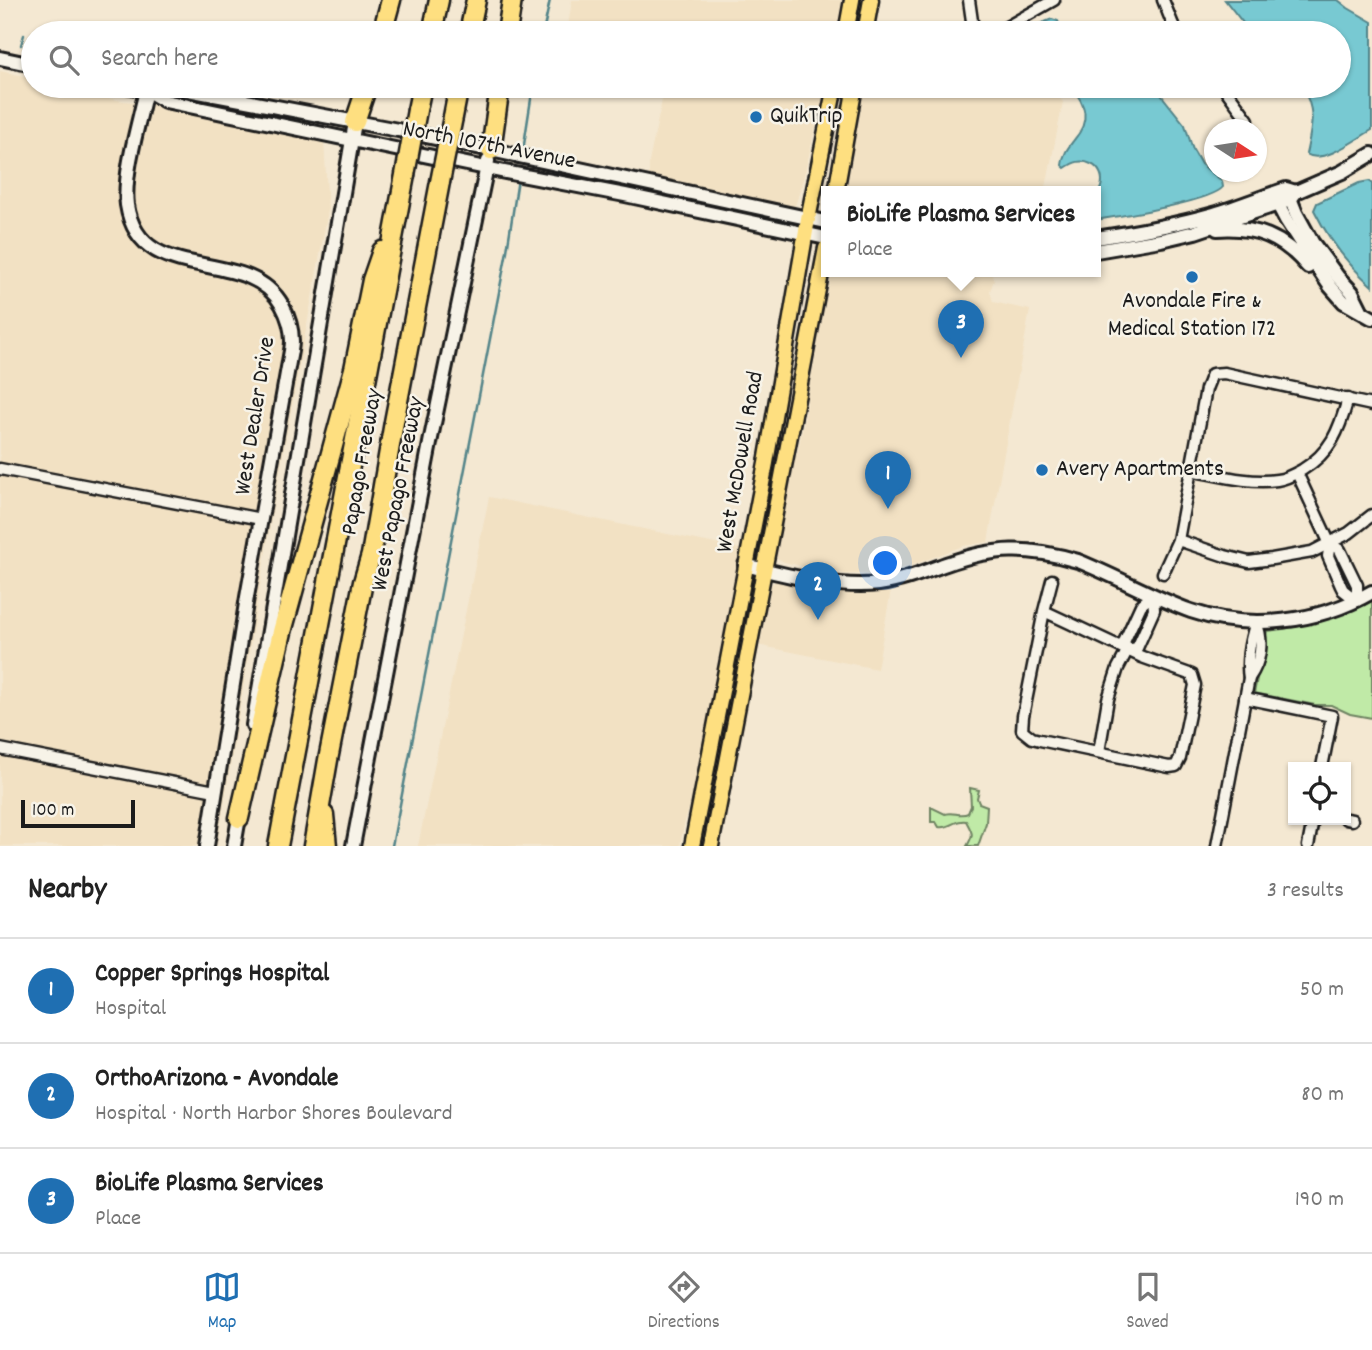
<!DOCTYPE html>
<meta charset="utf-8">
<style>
:root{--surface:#fff;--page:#f6f6f6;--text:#222;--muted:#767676;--line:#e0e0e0;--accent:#1f6fb2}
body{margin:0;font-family:Dekko,sans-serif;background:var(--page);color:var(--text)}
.controls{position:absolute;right:21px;bottom:21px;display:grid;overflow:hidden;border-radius:0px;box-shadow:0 2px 5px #0004}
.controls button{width:63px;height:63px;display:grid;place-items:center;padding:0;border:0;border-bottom:2px solid var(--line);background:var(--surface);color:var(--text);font:35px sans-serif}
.compass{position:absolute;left:1204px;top:119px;width:63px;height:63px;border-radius:50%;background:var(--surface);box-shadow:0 2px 5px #0004;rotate:102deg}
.scale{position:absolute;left:21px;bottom:18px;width:114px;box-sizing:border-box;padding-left:7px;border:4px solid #1c1c1c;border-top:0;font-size:19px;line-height:24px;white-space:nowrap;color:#1c1c1c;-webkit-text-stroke:5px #f7f3e8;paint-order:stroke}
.you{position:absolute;left:886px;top:564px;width:24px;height:24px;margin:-18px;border:5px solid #fff;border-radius:50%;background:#1a73e8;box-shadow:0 0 0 10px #1a73e833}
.badge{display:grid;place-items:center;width:46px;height:46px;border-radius:50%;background:var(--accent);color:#fff;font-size:23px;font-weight:700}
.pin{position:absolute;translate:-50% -58px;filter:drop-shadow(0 2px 4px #0008)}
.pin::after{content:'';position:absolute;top:37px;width:24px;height:21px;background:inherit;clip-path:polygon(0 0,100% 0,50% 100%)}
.popup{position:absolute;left:821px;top:186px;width:280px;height:91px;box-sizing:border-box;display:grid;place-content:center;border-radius:0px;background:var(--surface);filter:drop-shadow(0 2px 5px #0005);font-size:23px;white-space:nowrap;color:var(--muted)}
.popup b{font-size:26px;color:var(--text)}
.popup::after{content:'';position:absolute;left:50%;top:100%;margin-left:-14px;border:14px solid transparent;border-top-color:var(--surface)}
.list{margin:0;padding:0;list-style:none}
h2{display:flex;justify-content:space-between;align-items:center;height:91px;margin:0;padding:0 28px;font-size:30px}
h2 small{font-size:23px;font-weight:400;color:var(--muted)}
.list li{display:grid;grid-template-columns:46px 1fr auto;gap:21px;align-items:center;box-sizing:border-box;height:105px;padding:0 28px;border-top:2px solid var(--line)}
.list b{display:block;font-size:26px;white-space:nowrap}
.list p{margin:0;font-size:23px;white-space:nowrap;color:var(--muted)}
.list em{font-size:23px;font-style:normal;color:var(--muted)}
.icon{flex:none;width:38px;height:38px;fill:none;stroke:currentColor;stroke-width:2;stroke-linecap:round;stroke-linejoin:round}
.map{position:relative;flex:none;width:1372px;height:846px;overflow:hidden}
.search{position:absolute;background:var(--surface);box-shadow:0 2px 5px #0004;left:21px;right:21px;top:21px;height:77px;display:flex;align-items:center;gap:18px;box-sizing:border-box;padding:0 24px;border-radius:38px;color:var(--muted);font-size:26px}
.sheet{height:406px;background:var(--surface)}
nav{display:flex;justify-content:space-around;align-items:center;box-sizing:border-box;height:98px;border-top:2px solid var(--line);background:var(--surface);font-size:19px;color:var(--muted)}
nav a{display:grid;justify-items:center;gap:4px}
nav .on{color:var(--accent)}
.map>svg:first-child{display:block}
.built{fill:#f2e1c3}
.green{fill:#c0eaa7;stroke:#6e8362;stroke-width:2}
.water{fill:#78c9d2;stroke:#538489;stroke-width:2}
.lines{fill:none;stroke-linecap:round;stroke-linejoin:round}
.stream{stroke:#538489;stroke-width:2.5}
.minor-casing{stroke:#1c1c1c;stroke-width:15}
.tertiary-casing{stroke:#1c1c1c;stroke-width:18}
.secondary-casing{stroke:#1c1c1c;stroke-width:18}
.primary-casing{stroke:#1c1c1c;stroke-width:19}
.motorway-casing{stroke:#1c1c1c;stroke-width:23}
.minor{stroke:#f7f3e8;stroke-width:10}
.tertiary{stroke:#f7f3e8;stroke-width:12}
.secondary{stroke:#f7f3e8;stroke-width:12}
.primary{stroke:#fedf80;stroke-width:14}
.motorway{stroke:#fedf80;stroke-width:18}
.motorway-bridge-casing{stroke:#1c1c1c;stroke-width:23;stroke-linecap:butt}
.motorway-bridge{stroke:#fedf80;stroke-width:18}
.poi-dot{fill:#1f6fb2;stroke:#f7f3e8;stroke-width:2.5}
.labels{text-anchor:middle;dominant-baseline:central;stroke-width:5;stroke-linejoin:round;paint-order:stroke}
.poi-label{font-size:24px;fill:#1c1c1c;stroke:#f7f3e8;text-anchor:start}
.street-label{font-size:24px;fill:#1c1c1c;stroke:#f7f3e8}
</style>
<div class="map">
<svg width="1372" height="846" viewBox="0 0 1372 846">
<rect width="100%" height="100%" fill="#f4e8d2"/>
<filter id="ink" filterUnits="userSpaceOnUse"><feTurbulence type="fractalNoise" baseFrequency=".0143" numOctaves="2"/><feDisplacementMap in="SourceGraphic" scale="14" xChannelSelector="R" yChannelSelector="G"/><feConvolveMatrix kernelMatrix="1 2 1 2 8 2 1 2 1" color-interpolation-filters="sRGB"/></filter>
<g filter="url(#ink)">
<!-- built -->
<g class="built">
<path d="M572,0h270v15l-4,18h-271z"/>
<path d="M0,71l33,7v8h29l29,9 32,6 40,4 161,35 4,71 -56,303 -55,332h-217z"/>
<path d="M665,86h161l-25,102 -7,21 -145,-33v-14z"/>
<path d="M863,86h186l14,16 -18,90h-202z"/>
<path d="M832,272h159l3,8 -4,11 3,11 37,8 -42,232 -25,4 -53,20 -29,8h-36l-34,-6 -27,-6 -7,-4 -2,-6 13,-75 10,-27 9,-45v-17z"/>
<path d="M489,497l251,52 -44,237 -12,39 -4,21h-262z"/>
<path d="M775,581l77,12 13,1 26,-4 -14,79 -120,-24 10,-54 2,-4z"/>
</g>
<!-- green -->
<g class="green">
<path d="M1372,601v117l-22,-4 -19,-9h-16l-61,-12 13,-62c37,-4 72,-14 105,-30z"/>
<path d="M970,788l9,2 -2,8 2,5 8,3 -1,17 -8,23h-11c7,-12 6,-12 -1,-25 -11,-2 -17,8 -27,6l-3,-5h-5v-15l14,7c8,-3 15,3 23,-1l3,-7z"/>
</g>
<!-- water -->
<g class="water">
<path d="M1225,0h113l10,8 24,14v108c-16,9 -49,35 -66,24 6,-27 11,-44 -5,-68h38v-53h-88z"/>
<path d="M1052,19l6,2 5,12h-30l4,-8z"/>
<path d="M1071,86h83l31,39 8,25 8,14 21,17 1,6c-12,15 -104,29 -127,33 0,-7 -2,-16 0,-23 1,-3 4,-6 5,-10 3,-9 -1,-19 -10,-23 -10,-5 -17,-2 -26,4l-3,-3c1,-11 6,-17 12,-25 17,-20 12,-35 -3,-54z"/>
<path d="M1369,181l3,2v103c-24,-21 -44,-48 -58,-76l3,-7 42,-20z"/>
</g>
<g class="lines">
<!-- stream -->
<g class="stream">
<path d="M543,33l7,-33"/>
<path d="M21,45l3,-10"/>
<path d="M523,151l10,-65"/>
<path d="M392,846l115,-595 11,-72"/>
</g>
<defs>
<g id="minor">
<path d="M969,0l4,28 3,5"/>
<path d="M1163,0l10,25 7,8"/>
<path d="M996,33l58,-33"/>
<path d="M1223,86l25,34"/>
<path d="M0,469l261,50"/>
<path d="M1190,470c28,5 59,14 87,10 8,-1 18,-6 25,-10 29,-18 37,-39 46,-71"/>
<path d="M1297,473l33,71 10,6 17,35v16"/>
<path d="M1178,540l47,16 24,6 23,-3 40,-7 37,-19 23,-18"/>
<path d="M1330,544l-2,12 13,30 2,4 14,11"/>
<path d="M1163,573l15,-33 28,-151 6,-15 12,-1 148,32"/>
<path d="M1044,611l98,46 50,18 3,10 -15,73 -4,8 -7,1 -129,-27 -8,-2 -10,-8 1,-14 21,-105 8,-31"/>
<path d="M1127,650l10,-2 17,-38 -1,-15"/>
<path d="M1249,678c-3,-18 1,-38 7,-56"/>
<path d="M1245,698l87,18 -10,51"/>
<path d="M0,749l215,42"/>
<path d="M1099,752l9,-53 10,-31 9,-17 -3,-9 17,-37 12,-10"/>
<path d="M1346,819l6,1"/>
<path d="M1217,846l32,-168c12,-17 15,-37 7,-56"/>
<path d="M1308,846l5,-26"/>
</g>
<g id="tertiary">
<path d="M146,90c-7,33 -23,84 -19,115 13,85 120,38 155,100 6,11 10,23 10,36 0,7 -2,14 -3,21l-42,235 -40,249"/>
<path d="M1296,192l46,-20 30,-18"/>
<path d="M745,565c41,10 91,24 134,19 23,-3 45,-12 67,-20 49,-17 81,-18 132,-3 38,15 74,36 113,50 58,20 128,12 181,-19"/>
</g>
<g id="secondary">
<path d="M0,58l33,7"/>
<path d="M126,86l20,4 19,11 340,71 120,23 201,43"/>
<path d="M146,90l21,-4 231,44 428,92"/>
<path d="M1288,193l8,20 16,29 26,35 14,15 9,18"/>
<path d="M1274,197l12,23 16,25 28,41 14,16 28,16"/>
<path d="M1217,229c39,-3 66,8 91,38"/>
<path d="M1096,238c40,-6 79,-13 118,-24 24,-7 48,-17 72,-25l10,3 -6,8 -95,32 -34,8 -65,11"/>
<path d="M253,725l102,-603"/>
<path d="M234,846l6,-34"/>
<path d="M353,846l78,-408 57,-277"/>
</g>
<g id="primary">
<path d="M846,33l6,-33"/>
<path d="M865,33l6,-33"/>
<path d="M836,192l19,-106"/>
<path d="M692,846l74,-383 42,-244 27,-133"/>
<path d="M711,846l115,-598"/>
</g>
<g id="motorway">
<path d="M382,33l9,-33"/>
<path d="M432,33l7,-33"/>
<path d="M469,33l7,-33"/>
<path d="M507,33l5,-33"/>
<path d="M417,110l5,-24"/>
<path d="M453,117l6,-31"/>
<path d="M355,122l12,-36"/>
<path d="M491,150l9,-64"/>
<path d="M324,815l3,31"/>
<path d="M239,818l43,-186 72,-263 18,-89 10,-29"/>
<path d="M278,846l127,-671"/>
<path d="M313,846l15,-86 35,-178 8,-27 23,-133 46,-240"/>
</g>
</defs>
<!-- minor casing -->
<use href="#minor" class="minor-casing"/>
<!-- tertiary casing -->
<use href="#tertiary" class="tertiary-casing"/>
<!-- secondary casing -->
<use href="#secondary" class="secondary-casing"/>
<!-- primary casing -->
<use href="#primary" class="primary-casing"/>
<!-- motorway casing -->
<use href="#motorway" class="motorway-casing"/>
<!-- minor -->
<use href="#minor" class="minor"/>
<!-- tertiary -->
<use href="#tertiary" class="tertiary"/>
<!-- secondary -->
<use href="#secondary" class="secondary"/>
<!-- primary -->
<use href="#primary" class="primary"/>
<!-- motorway -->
<use href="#motorway" class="motorway"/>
<defs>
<g id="motorway-bridge">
<path d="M405,175l12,-65"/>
<path d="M440,182l13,-65"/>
</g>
</defs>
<!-- motorway-bridge casing -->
<use href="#motorway-bridge" class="motorway-bridge-casing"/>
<!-- motorway-bridge -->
<use href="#motorway-bridge" class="motorway-bridge"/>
</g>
</g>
<!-- markers -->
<g class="poi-dot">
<circle cx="756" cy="117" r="7"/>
<circle cx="1192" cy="277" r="7"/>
<circle cx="1042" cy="470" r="7"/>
</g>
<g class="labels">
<!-- poi labels -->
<g class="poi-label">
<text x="770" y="117">QuikTrip</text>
<text x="1192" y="302" text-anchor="middle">Avondale Fire &amp;<tspan x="1192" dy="28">Medical Station 172</tspan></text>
<text x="1056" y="470">Avery Apartments</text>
</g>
<!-- street labels -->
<g class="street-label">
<text transform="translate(489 146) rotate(11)">North 107th Avenue</text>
<text transform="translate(256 416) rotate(-81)">West Dealer Drive</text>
<text transform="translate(363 462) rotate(-80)">Papago Freeway</text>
<text transform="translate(741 462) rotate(-80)">West McDowell Road</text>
<text transform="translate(399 494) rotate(-79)">West Papago Freeway</text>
</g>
</g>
</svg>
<div class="controls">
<button><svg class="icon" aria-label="locate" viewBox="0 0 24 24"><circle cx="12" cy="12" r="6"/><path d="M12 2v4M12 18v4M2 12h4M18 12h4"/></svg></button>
</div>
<svg class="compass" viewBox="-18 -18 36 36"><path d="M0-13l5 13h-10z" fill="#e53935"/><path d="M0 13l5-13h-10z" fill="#767676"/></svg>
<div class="scale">100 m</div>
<div class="you"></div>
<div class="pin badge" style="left:888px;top:509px">1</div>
<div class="pin badge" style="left:818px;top:620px">2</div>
<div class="pin badge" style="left:961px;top:358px">3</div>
<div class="popup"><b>BioLife Plasma Services</b>Place</div>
<div class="search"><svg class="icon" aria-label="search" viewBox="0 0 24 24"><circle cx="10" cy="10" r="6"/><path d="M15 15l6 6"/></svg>Search here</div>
</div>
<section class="sheet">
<h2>Nearby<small>3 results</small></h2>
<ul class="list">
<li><span class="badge">1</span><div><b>Copper Springs Hospital</b><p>Hospital</p></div><em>50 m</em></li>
<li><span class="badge">2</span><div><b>OrthoArizona - Avondale</b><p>Hospital · North Harbor Shores Boulevard</p></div><em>80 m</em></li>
<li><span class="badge">3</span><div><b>BioLife Plasma Services</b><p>Place</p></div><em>190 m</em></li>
</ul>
</section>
<nav>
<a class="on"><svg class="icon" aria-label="map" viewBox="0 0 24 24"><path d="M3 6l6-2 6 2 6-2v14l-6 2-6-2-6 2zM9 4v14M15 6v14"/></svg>Map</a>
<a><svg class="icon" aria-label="directions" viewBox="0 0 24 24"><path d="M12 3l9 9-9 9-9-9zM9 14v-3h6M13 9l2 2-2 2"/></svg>Directions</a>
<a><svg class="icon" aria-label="saved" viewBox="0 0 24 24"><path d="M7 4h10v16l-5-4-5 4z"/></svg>Saved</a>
</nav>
